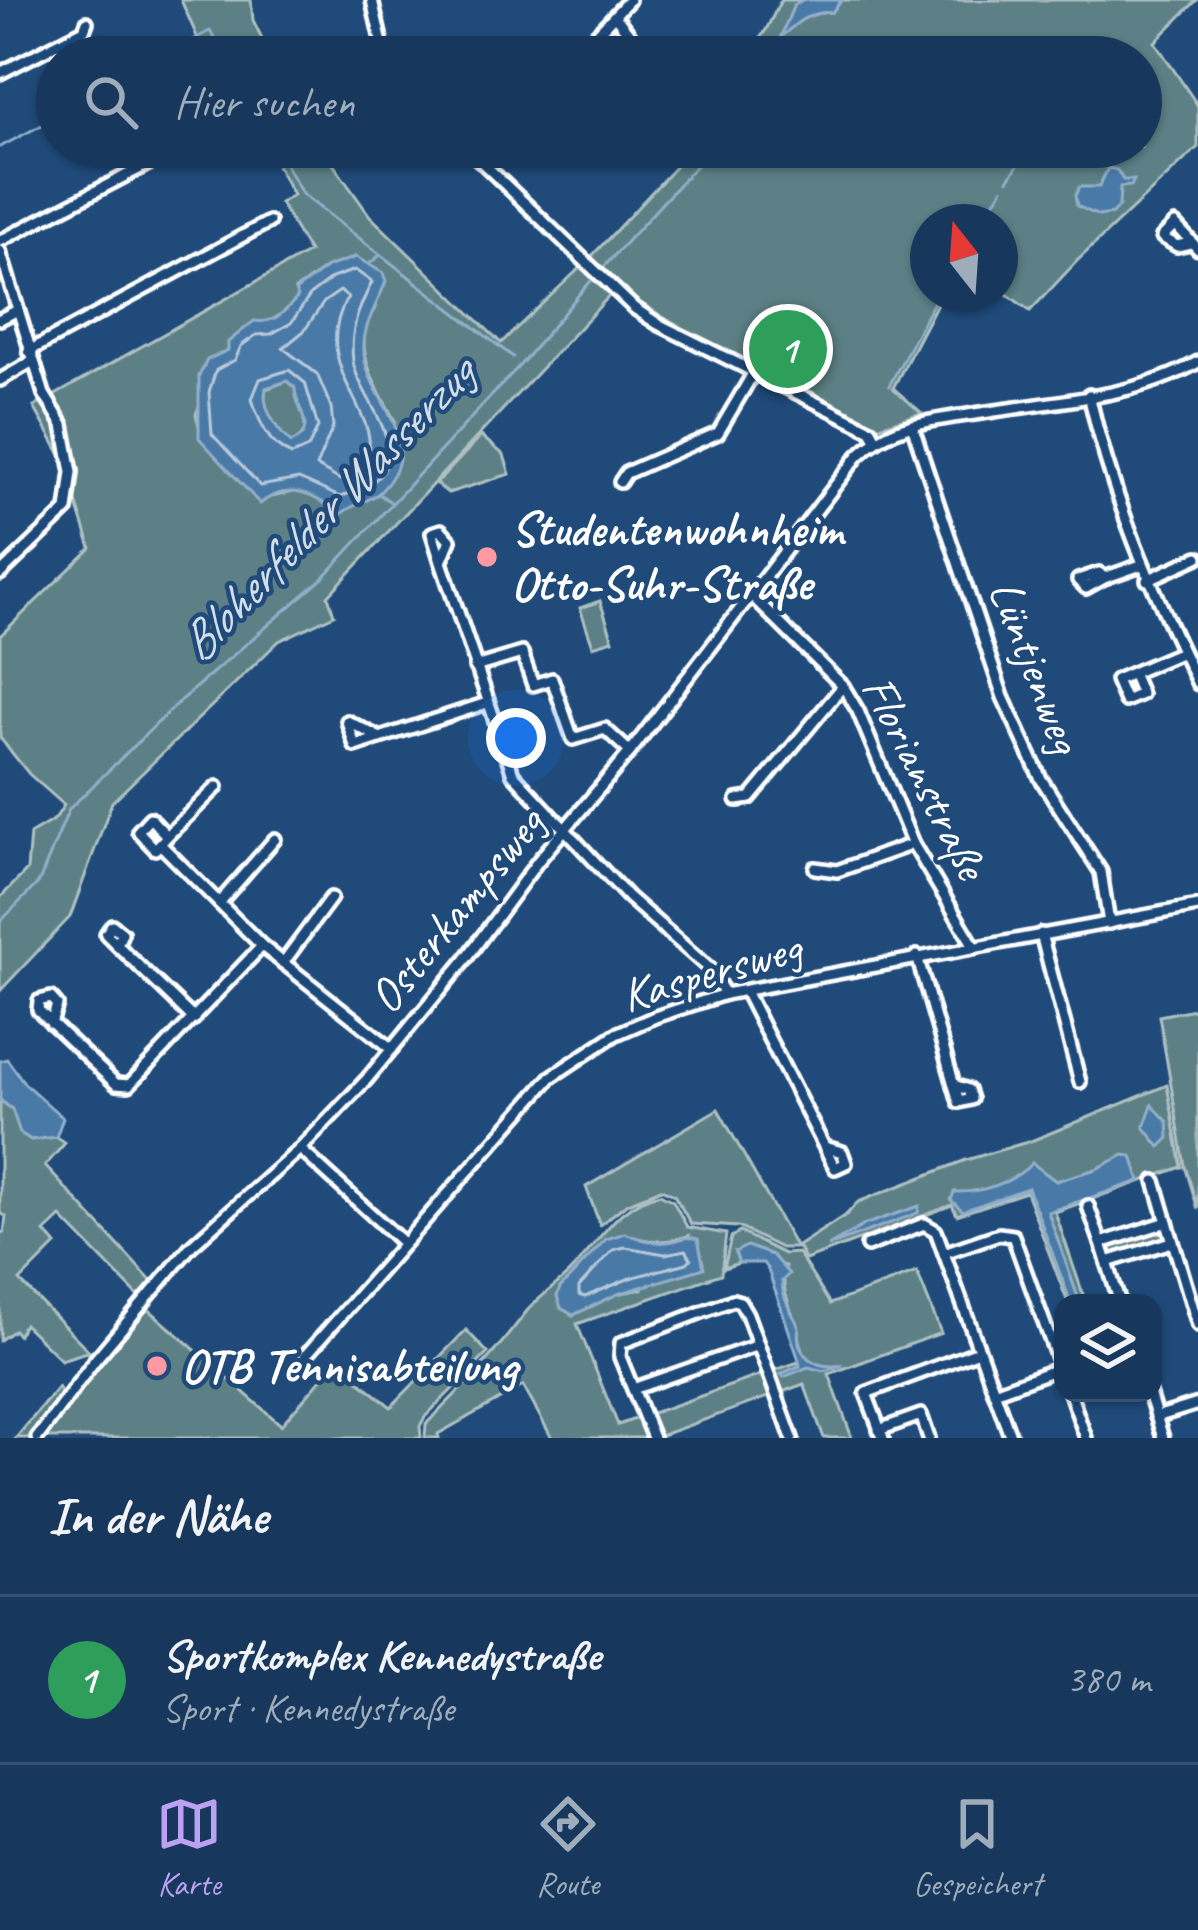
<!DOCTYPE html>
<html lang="de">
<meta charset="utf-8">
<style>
:root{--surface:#17385c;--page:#203f62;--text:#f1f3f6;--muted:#9eacbb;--line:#365272;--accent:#bca0f2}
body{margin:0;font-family:Caveat,sans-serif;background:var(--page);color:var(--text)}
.controls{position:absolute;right:36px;bottom:36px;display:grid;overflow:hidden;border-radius:24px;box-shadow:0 3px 9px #0004}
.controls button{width:108px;height:108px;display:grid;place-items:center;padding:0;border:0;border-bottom:3px solid var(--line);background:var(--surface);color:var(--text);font:60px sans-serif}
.compass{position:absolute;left:910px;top:204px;width:108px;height:108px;border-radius:50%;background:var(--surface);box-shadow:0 3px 9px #0004;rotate:343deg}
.you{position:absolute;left:516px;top:738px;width:42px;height:42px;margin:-30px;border:9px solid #fff;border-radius:50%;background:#1a73e8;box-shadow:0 0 0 18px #1a73e833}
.badge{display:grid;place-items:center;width:78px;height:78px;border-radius:50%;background:var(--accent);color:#fff;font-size:39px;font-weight:700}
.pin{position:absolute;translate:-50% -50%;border:6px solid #fff;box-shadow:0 3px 12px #0006}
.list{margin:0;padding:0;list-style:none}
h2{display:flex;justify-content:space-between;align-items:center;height:156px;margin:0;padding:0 48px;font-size:51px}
h2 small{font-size:39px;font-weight:400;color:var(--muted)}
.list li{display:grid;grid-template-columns:78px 1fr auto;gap:36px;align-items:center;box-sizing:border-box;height:168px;padding:0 48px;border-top:3px solid var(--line)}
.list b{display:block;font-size:45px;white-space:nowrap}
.list p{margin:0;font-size:39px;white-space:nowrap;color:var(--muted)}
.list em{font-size:39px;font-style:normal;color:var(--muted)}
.icon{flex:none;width:66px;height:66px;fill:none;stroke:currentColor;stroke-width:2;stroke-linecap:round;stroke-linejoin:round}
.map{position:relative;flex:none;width:1198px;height:1438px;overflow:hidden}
.search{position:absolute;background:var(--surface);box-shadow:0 3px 9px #0004;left:36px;right:36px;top:36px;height:132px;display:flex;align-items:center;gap:30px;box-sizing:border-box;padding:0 42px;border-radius:66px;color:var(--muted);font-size:45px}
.sheet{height:324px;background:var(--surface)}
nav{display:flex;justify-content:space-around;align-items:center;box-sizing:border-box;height:168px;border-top:3px solid var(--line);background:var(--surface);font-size:33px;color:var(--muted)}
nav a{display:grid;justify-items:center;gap:6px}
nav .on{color:var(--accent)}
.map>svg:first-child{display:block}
.green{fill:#5c8085;stroke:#aec0c2;stroke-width:3;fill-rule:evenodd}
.water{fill:#4a79a6;stroke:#92afca;stroke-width:3;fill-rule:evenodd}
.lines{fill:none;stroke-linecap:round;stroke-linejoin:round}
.shore{stroke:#b7c9db;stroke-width:3}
.stream{stroke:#92afca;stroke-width:3}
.minor-casing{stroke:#fff;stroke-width:18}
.minor{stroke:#1f4a7a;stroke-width:9}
.poi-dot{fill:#ff9aa2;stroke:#1f4a7a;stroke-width:4.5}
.labels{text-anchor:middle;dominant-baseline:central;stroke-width:9;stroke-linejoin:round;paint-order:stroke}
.poi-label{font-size:48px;font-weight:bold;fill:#fff;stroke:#1f4a7a;text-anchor:start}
.street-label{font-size:48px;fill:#fff;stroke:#1f4a7a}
.water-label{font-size:51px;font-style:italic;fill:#d2dee9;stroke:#1f4a7a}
</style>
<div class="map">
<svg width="1198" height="1438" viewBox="0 0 1198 1438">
<rect width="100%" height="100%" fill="#1f4a7a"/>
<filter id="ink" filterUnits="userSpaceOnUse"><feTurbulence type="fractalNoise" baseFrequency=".00833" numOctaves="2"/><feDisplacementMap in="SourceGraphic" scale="24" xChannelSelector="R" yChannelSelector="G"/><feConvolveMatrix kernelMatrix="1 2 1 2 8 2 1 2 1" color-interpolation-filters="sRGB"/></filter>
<g filter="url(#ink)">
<!-- green -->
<g class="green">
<path d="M181,0h70l2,20 18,37h-65z"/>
<path d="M781,0h23l-10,5 -12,30c16,-14 28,-23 50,-23l10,-12h355l-42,42 43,64v41l-121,114 -47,50 -30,-22v-67h-72v72h14l-49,94 29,25 -45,14 -197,-99 -45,-29 -44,-42 103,-110h447v-90h-395l20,-27z"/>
<path d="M267,147h54l49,69 131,127 82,-78 30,27 -285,304 6,19 -55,26 -167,161 -42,115 -70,74v-93l27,-28 3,-36 25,-15 9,-14 -35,-31 -29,-36v-102l91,-88 -30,-93 -27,-48 275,-155 -29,-49 13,-8zM356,257l20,50c-29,38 1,79 19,114l-16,73 -29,11 -53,-14 -30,7 -68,-72 -3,-12 24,-58 63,-42 15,-17 -3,-7 32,-23z"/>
<path d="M287,381l8,7c0,21 25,42 -4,56 -14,-15 -30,-36 -25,-55z"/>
<path d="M481,436l23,19 6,19 -62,19 -12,-9z"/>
<path d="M600,601l13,39 -20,6 -13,-38z"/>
<path d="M1198,1008v201l-13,-43 -26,-150z"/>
<path d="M1167,1085l15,82 -127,45 31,91h-18l-42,-111 -69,23 -5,-10 -147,55 -7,-14 49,-32 11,-12 108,-42 65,-19z"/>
<path d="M0,1100l12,9 9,24 10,7 25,-3 9,6 -20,23 109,118 -13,15 -80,-82 -16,15 11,13 -36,36 74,75 -8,-4 -25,8 -37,-36 -6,11 -4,-5 -14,10v-108l4,1 2,-17 -6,-3z"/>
<path d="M718,1109l78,139h-15l-43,-21 -47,-3 -17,-29 -13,-6 -35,15 -26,21 -14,-38z"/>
<path d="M660,1194l13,7 14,26 39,7 -5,40 -144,50 41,101 180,-63 2,4 -19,8 31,-8 12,4 4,-2c-32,-11 -25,-18 -33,-44 -5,-21 -15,-33 -10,-58l-50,-14 4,11 -15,5 7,-31 9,-5 44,22 14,-1 32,51 87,-32 24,61 -112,41 23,64h-28l-20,-54 -150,54h-102l-29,-52 -85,48 1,4h-14l1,-14c37,-36 71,-73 101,-113 12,-14 29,-25 42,-38 29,-28 48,-71 91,-79zM625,1234c23,9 40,9 63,2l-46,53 -25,5 -44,21 -12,-7 -1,-20 47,-49z"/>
<path d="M1160,1229l7,11 -57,18 -3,-13z"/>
<path d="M146,1307l135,118 55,-63 55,45 75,-77 22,23 -63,64 -5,9 1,12h-372l-3,-3z"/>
<path d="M58,1387l7,10 -33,41h-16z"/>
</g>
<!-- water -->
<g class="water">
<path d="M804,0h38l-10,12c-24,0 -35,10 -52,26l14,-33z"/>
<path d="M1108,168l9,2 6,10h11l-3,6 -11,1 -1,19 -7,8 -13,2 -22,-10 -2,-10 4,-9h20z"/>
<path d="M356,257l27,16 3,8c-10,28 -27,47 -21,80 10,46 63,80 16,130 -10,11 -28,12 -40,23 -26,-18 -53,-34 -81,-10l-61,-66v-62l8,-16 21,-10v-8l26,-21c21,3 30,-9 44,-24l-3,-6 32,-24zM287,381l8,7c0,21 25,42 -4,55 -14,-13 -30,-35 -25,-55z"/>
<path d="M7,1059l18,25 38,34 -7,19 -25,3 -11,-7 -8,-24 -12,-9v-39z"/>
<path d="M1152,1105l16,17 1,16 -9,9 -16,-20z"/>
<path d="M1124,1155l8,1 8,25 -92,31 32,91h-9l-43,-115 -65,23 -12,-11 3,-8c27,1 59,-9 78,-29l24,18 40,-12z"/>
<path d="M919,1206l-1,7 -90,33 38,-22z"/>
<path d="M625,1233c13,6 27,11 42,9 13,-1 17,-7 31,-3l6,29 -86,26 -45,21 -12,-7 -4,-12 3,-8 46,-49z"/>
<path d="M747,1246l25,9 17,19 -7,7c0,19 10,30 17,46 -5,29 17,43 44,38l-19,6 -16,-4 -24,10 -3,-3 19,-8 -1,-6 -31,-90 -5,-7h-24l-4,-11z"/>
</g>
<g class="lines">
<!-- shore -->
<g class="shore">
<path d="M355,270l17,12c-13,26 -23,48 -19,79 5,36 68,95 13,125 -8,5 -17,7 -26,11l-41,-18 -39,7 -48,-52 -3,-42 7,-22 19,-10 6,-14 15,-11 15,-1 20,-11 20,-29 21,-16z"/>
<path d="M340,291l8,6c-45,76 49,121 13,174l-21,9 -24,-14 17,-39 -2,-20 -14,-33 -34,-26 21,-17 20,-29z"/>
<path d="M289,370l16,13 13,44 -10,21 -16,7c-24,-9 -33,-34 -40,-56l8,-20z"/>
<path d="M625,1247l40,7 21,-4 5,9 -4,4 -57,15 -45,19 -6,-2v-8l34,-37z"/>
</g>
<!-- stream -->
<g class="stream">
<path d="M160,57l50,-26 16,26"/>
<path d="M772,57l9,-20"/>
<path d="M0,147l57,-30"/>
<path d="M276,147l26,47 211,163"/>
<path d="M1008,180l22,-33"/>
<path d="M982,222l21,-34"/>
<path d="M369,264l10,-8"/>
<path d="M889,386l49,-92"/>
<path d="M379,494l13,9"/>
<path d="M0,922l39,-40 30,-73 112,-109 142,-122 198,-214 60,-72 132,-145"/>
</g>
<defs>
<g id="minor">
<path d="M372,0l13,57"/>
<path d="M615,16l32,41"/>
<path d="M575,57l54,-57"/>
<path d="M0,73l84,-43 3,-8"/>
<path d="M466,147l168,161 24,16 213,106 5,9"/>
<path d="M0,241l181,-94"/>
<path d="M1190,243l-13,3 -15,-9 13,-13 23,25"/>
<path d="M0,251l44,143 19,31 9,47 -5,38 -67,64"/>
<path d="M0,319l16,-8"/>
<path d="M29,351l240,-129"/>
<path d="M0,380l33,-19"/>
<path d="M1089,395c25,108 61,190 109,289"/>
<path d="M912,425l91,272 38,82 60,93 8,51"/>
<path d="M620,482l6,-9 92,-40 36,-61"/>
<path d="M441,562l-9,-29 9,-3 9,10 -9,22 72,212 115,123 83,73 14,24"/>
<path d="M1104,578l-18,10 -8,-8 21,-7 5,5 37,-13"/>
<path d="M1147,580l51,-23"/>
<path d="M752,596l91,90 15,25 55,133 61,102"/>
<path d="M475,667l47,-14 11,32 19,-6 21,60 32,-10 25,23"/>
<path d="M1132,673l9,21 -16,7 -9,-21 66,-28"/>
<path d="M380,738l-33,-17 8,25 132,-43"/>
<path d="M737,800l13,-2 93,-112"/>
<path d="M167,836l50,-49"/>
<path d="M160,844l7,-8 -17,-18 -12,13 17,18 5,-5 102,102 130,103"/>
<path d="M815,868l22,3 76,-27"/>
<path d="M219,903l56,-64"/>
<path d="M1041,934l39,148"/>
<path d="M117,945l5,-12 -10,-8 -6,9 11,11 77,74"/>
<path d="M917,956l37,129 5,17 12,-3 -3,-9 -14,-5"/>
<path d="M283,963l48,-65"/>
<path d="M745,991l90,177 11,-5 -4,-11 -17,-5"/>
<path d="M51,1023l6,-18 -6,-7 -12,3 -1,9 78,74 13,1 133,-139"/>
<path d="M300,1149l103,94"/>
<path d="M1155,1181l12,41"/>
<path d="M1088,1206l13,37"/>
<path d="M867,1246l57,-22 12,7 75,207"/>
<path d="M944,1253l55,-19 14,2 50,139"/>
<path d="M1107,1262l65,-20"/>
<path d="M1120,1303l-19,-60 66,-21 31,103"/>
<path d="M305,1356l246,-279 65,-43 39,-17 70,-23 473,-88"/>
<path d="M633,1389l125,-44"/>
<path d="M994,1392l66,-24"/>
<path d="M1070,1393l16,45"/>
<path d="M1149,1393l14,45"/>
<path d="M1156,1417l42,-13"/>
<path d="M879,1430l42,-15 8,23"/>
<path d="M37,1438l58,-78 96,-114 109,-97 67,-70 98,-119 73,-99 92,-109 228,-296c36,-36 82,-36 130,-44 69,-11 150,-15 210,-50"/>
<path d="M653,1438l-33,-81 1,-14 112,-43 7,2 7,12 45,124"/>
<path d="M883,1438l-17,-45 113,-42"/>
</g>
</defs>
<!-- minor casing -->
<use href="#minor" class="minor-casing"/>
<!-- minor -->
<use href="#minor" class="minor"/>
</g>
</g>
<!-- markers -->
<g class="poi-dot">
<circle cx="487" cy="557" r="12"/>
<circle cx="157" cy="1366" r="12"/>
</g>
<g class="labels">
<!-- poi labels -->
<g class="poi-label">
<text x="511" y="529">Studentenwohnheim<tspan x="511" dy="55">Otto-Suhr-Straße</tspan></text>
<text x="181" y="1366">OTB Tennisabteilung</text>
</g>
<!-- street labels -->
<g class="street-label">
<text transform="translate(1036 666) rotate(69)">Lüntjenweg</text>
<text transform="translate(925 777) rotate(63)">Florianstraße</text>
<text transform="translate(456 910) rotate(-51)">Osterkampsweg</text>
<text transform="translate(711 971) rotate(-16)">Kaspersweg</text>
</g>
<!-- water labels -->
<g class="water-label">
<text transform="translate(326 509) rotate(-46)">Bloherfelder Wasserzug</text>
</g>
</g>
</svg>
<div class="controls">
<button><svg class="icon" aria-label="layers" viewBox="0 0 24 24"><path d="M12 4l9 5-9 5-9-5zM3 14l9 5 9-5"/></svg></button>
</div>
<svg class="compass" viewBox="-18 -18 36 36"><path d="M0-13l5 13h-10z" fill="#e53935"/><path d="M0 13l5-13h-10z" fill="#9eacbb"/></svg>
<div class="you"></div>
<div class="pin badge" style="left:788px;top:349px;background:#2e9e5b">1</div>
<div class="search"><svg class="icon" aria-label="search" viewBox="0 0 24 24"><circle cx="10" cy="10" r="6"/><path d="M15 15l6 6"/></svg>Hier suchen</div>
</div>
<section class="sheet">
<h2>In der Nähe<small></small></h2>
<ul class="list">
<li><span class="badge" style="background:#2e9e5b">1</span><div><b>Sportkomplex Kennedystraße</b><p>Sport · Kennedystraße</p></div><em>380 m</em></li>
</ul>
</section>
<nav>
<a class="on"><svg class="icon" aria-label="map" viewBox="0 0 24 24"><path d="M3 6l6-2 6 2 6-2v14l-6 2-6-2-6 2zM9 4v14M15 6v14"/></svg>Karte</a>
<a><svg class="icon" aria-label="directions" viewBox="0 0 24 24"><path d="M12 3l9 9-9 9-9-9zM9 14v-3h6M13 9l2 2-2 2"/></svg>Route</a>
<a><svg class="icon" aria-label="saved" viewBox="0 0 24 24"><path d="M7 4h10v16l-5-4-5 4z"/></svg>Gespeichert</a>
</nav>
